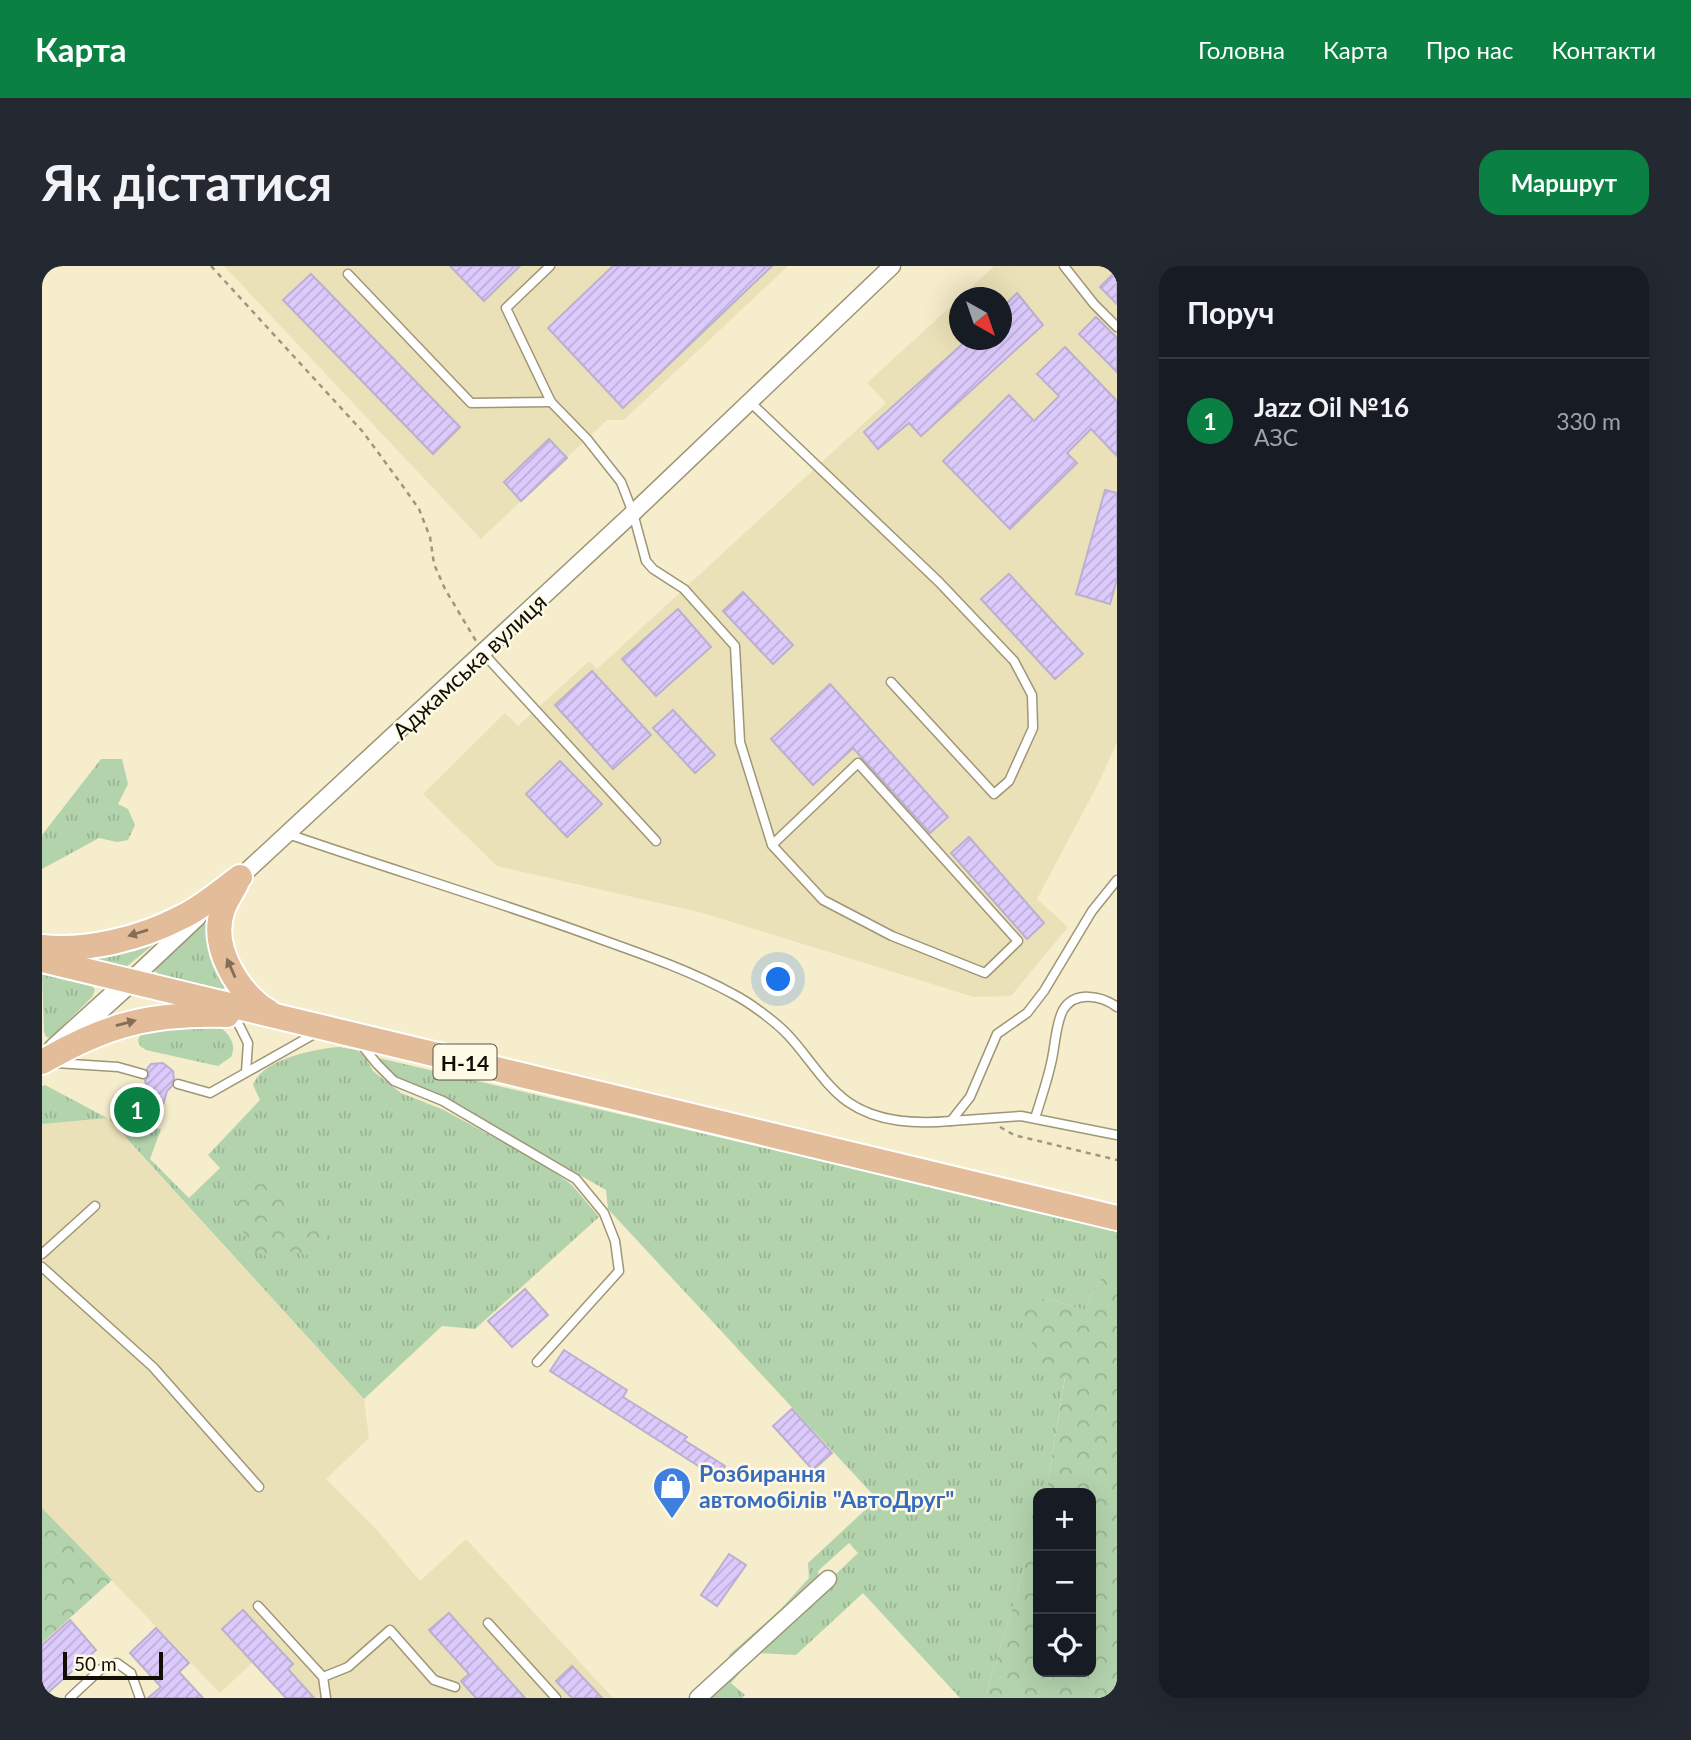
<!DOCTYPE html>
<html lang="uk">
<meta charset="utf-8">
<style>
:root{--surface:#171b24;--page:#242831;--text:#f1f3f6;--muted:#9ea1a6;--line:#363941;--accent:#0b8043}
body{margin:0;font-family:Lato,sans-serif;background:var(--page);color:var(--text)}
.controls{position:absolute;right:21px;bottom:21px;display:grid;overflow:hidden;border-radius:14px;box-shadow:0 7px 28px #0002}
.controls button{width:63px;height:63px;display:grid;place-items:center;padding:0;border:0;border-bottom:2px solid var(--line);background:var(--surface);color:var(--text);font:35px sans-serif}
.compass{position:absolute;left:907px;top:21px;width:63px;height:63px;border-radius:50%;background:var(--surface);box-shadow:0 7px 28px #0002;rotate:140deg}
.scale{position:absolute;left:21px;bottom:18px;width:100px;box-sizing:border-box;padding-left:7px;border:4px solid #110e04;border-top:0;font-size:19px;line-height:24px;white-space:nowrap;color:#110e04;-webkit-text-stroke:5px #fffae6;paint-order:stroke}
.you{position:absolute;left:737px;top:714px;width:24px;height:24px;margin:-18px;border:5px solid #fff;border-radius:50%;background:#1a73e8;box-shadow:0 0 0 10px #1a73e833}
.badge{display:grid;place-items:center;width:46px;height:46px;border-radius:50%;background:var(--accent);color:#fff;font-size:23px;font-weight:700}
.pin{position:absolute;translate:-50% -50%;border:4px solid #fff;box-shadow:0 2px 7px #0006}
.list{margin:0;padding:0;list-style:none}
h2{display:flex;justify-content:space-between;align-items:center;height:91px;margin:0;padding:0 28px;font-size:30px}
h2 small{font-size:23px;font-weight:400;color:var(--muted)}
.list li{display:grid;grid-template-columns:46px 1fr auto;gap:21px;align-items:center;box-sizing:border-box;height:126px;padding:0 28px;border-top:2px solid var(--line)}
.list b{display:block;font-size:26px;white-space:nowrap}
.list p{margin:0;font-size:23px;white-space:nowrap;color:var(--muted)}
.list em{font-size:23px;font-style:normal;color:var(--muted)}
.icon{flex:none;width:38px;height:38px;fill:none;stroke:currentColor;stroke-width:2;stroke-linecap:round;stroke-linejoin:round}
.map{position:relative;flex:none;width:1075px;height:1432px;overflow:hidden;border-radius:21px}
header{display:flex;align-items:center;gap:42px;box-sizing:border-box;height:98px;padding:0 35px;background:var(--accent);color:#fff}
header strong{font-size:33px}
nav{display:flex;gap:38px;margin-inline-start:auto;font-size:24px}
.intro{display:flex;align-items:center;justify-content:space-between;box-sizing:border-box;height:168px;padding:0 42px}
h1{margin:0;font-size:49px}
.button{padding:18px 32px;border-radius:21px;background:var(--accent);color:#fff;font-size:24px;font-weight:700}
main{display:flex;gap:42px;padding:0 42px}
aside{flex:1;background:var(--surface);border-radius:21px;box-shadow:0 7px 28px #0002}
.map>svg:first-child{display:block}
.built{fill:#ebe1b8}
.grass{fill:url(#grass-tufts)}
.forest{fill:url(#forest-crowns)}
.building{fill:url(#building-hatch);stroke:#bbb0cf;stroke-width:2}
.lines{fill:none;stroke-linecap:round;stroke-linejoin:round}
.service-casing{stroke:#9e9677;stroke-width:11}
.minor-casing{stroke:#9e9677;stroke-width:19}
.secondary-casing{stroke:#9e9677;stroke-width:24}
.primary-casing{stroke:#fff;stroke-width:28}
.path{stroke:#9d977e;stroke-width:2.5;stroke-dasharray:5 5;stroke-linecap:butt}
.service{stroke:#fff;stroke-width:8}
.minor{stroke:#fff;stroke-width:16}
.secondary{stroke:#fff;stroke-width:21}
.primary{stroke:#e3bc9a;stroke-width:24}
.oneway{fill:#846e56}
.labels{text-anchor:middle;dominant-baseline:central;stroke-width:5;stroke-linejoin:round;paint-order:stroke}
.shield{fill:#fffae6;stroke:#585548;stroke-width:2}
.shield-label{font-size:21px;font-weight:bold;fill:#110e04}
.street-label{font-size:23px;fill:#110e04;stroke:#fffae6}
.shop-label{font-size:23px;font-weight:bold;fill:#366cbe;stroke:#fffae6;text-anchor:start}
</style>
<header>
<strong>Карта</strong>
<nav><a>Головна</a><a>Карта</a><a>Про нас</a><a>Контакти</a></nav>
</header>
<div class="intro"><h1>Як дістатися</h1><a class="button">Маршрут</a></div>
<main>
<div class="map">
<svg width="1075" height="1432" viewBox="0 0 1075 1432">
<defs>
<pattern id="grass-tufts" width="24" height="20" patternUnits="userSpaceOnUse" patternTransform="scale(1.75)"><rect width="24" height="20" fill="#b3d3ad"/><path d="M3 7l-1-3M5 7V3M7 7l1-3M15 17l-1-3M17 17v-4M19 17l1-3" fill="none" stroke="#99b493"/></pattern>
<pattern id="forest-crowns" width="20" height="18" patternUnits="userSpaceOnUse" patternTransform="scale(1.75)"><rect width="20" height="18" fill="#b3d3ad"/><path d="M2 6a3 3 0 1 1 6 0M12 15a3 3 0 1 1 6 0" fill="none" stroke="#99b493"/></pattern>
<pattern id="building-hatch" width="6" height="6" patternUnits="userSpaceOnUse" patternTransform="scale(1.75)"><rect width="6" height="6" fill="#dccafd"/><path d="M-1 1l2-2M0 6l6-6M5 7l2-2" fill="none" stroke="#bcacd7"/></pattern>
</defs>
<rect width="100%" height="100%" fill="#f5edcb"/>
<!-- built -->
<g class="built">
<path d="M182,0h564l-164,154h-17l-126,119z"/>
<path d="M952,0h123v476l-18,40 -62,117 31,28 -57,69 -37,1 -271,-84 -206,-47 -74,-72 82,-81 13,13 71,-65 8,8 289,-266 -19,-20 93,-85v42h42v-42h-42z"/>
<path d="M65,852l257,281 5,39 -43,41 51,51 43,51 46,-42 147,159h-327l-33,-36 -33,31 -178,-185v-384z"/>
</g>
<!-- grass -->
<g class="grass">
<path d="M59,493h21l6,25 -10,20 10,5 7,16 -7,15 -11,2 -18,-4 -57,31v-34z"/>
<path d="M161,657l6,3 17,60 -5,5 -61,-15 -5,-5 1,-5z"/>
<path d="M117,674l-33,27 -27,-7 -2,-3z"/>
<path d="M0,707l48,10 5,7 -3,7 -41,41 -5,-1 -2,-5z"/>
<path d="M177,760c10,8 18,18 12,31l-13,9 -72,-16 -6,-4 -2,-6 5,-11z"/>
<path d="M296,781l19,3 8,7 8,14 28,22 43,17 102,56 26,19 27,32 -124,112 -33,-3 -78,73 -256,-281 -66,6v-38l3,-1 62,33 54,11 -11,30 39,39 31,-30 -12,-13 52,-55 -7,-15c9,-26 62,-36 85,-38z"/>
<path d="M332,791l743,173v39l-16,10 -17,31 -39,-12 20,79 -19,116h-8v30l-53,175h-25l-97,-105 -67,62 -39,-2 -26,30 14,12 -3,3h-36l152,-145 -9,-10 -31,28 1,8 -89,85 -1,-9 51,-45 29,-32 -1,-15 69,-64 -269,-290 -2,-19 -153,-88 -58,-25z"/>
</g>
<!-- forest -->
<g class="forest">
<path d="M222,913h17l15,18 -10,36 37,-6 6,17 -22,11 -15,-4 -22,6 -18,-6 -13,-29 -4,-28z"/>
<path d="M1075,1002v430h-132l53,-175v149h53v-179h-45l19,-115 -18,1 -15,-16v-26l-16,-23 29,-16 39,12 17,-31z"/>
<path d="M0,1242l70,72 -70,63z"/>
</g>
<!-- building -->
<g class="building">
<path d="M408,0h70l-36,35z"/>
<path d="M571,0h159l-149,142 -75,-80z"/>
<path d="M1075,4v34l-17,-17z"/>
<path d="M269,8l149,153 -27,27 -150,-154z"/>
<path d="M975,27l26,32 -122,111 -12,-13 -31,26 -14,-17 103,-92h35v-32z"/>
<path d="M1054,51l21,21v34l-38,-38z"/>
<path d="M1023,81l52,54v55l-26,-27 -24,24 10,10 -67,66 -67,-68 66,-66 25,26 25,-25 -22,-22z"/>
<path d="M507,173l18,19 -46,43 -17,-19z"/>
<path d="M1063,224l12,3v86l-7,25 -34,-10z"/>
<path d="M967,308l74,80 -28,25 -74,-80z"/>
<path d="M701,326l50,53 -20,19 -50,-53z"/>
<path d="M636,343l33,38 -55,49 -34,-37z"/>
<path d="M550,405l59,64 -38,34 -58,-64z"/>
<path d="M788,418l118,133 -18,16 -77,-85 -40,37 -42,-46z"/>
<path d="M631,444l42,45 -20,18 -42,-45z"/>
<path d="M518,495l42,43 -35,33 -41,-43z"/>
<path d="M927,571l75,86 -17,16 -76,-86z"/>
<path d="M121,797l10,8 1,8 -2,7 -5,5 -6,21 -10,-3 -6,20 -24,-7 3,-13 4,-3 6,1 2,-6 12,-9 -3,-12 4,-4 -2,-7 4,-5z"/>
<path d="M483,1023l23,26 -36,32 -24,-26z"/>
<path d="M522,1084l63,40 -4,7 64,40 -3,3 41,26 -8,12 -167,-107z"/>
<path d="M750,1143l40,44 -19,17 -40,-44z"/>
<path d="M687,1288l17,11 -29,41 -16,-11z"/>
<path d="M201,1344l50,54 -5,5 26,29h-28l-64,-69z"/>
<path d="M407,1347l76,85h-49l-15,-17 8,-7 -40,-44z"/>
<path d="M28,1354l26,30 -54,48v-53z"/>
<path d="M114,1362l33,35 -10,9 24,26h-55l13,-11 -31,-34z"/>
<path d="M530,1400l30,32h-30l-16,-17z"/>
</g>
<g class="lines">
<defs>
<g id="service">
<path d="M508,0l-44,42 45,94 36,37 34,43 12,31 13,48 7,8 31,20 51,57 5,96 32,103 51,55 69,36 93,37 33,-32 -160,-178 -86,82"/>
<path d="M1022,0l30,38 23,23"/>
<path d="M306,8l123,129 80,-1"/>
<path d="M707,135l190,181 75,79 18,34 1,33 -24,53 -15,13 -103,-112"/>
<path d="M441,387l173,188"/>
<path d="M246,568c104,36 209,67 312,105 45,16 91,32 133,55 16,8 43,28 55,41 20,21 36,50 60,67 30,21 69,22 103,19l19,-24 27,-63 30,-21 17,-22 48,-80 25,-31"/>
<path d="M192,749l14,28 -2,29"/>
<path d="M318,777l17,21 17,17 49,20 133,78 28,34 11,28 4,30 -82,91"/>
<path d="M14,797l62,4 25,7"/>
<path d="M136,818l32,9 106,-60"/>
<path d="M993,852c6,-19 13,-39 17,-59 3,-14 4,-36 11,-49 12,-20 39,-14 54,-3"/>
<path d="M909,855l70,-5 96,19"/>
<path d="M0,988l53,-48"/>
<path d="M0,1001l111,100 106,120"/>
<path d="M216,1340l65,71 3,21"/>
<path d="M446,1357l68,75"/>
<path d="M281,1411l25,-10 42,-37 44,50 21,7"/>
<path d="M28,1432l31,-29 16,-6 14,10 9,25"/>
</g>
<g id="minor">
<path d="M193,616l398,-369 259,-247"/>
<path d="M87,716l69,-65"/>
<path d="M656,1432l130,-119"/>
</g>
<path id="secondary" d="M13,783l74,-67"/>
<g id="primary">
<path d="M194,618c-4,8 -10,16 -13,25 -14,37 15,85 46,103"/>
<path d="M0,681c45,5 100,-9 140,-30 21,-10 39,-26 58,-40"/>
<path d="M0,694l1075,258"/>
<path d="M0,796c65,-38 109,-49 185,-47"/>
</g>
</defs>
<!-- service casing -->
<use href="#service" class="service-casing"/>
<!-- minor casing -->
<use href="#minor" class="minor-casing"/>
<!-- secondary casing -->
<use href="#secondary" class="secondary-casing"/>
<!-- primary casing -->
<use href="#primary" class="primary-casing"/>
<!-- path -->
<g class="path">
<path d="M169,0l152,166 39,53 17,24 11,28 4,27 11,25 31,52"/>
<path d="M958,861l14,8 103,25"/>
</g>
<!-- service -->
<use href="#service" class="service"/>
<!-- minor -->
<use href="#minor" class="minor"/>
<!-- secondary -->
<use href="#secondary" class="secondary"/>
<!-- primary -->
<use href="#primary" class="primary"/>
</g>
<!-- one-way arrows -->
<defs><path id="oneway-solid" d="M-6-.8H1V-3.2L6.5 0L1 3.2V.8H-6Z" transform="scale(1.75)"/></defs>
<g class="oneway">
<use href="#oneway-solid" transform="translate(96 667) rotate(163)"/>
<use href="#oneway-solid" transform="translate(189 702) rotate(-114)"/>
<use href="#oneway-solid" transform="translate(84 757) rotate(-15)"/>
</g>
<!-- icons -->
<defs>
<symbol id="shop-pin" viewBox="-11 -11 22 30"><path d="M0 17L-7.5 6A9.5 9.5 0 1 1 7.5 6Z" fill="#3f7fe0" stroke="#fffae6"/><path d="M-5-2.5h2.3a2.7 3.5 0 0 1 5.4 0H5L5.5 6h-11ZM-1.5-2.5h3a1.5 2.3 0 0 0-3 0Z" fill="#fff"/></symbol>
</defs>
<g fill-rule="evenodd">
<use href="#shop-pin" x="608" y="1198" width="44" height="60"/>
</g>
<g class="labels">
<!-- shield labels -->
<rect class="shield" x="391.5" y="778.5" width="63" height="35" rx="5"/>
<g class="shield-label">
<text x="423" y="796">Н-14</text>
</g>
<!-- street labels -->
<g class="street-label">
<text transform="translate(427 400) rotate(-43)">Аджамська вулиця</text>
</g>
<!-- shop labels -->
<g class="shop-label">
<text x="657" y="1207">Розбирання<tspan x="657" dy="26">автомобілів "АвтоДруг"</tspan></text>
</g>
</g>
</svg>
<div class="controls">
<button>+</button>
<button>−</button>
<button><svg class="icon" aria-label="locate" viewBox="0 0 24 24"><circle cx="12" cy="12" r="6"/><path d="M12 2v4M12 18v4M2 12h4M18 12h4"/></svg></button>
</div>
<svg class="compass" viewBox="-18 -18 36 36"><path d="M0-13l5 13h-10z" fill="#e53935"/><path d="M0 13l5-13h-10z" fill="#9ea1a6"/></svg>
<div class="scale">50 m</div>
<div class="you"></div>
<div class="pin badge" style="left:95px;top:844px">1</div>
</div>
<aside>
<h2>Поруч<small></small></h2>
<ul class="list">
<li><span class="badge">1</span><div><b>Jazz Oil №16</b><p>АЗС</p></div><em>330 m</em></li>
</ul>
</aside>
</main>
